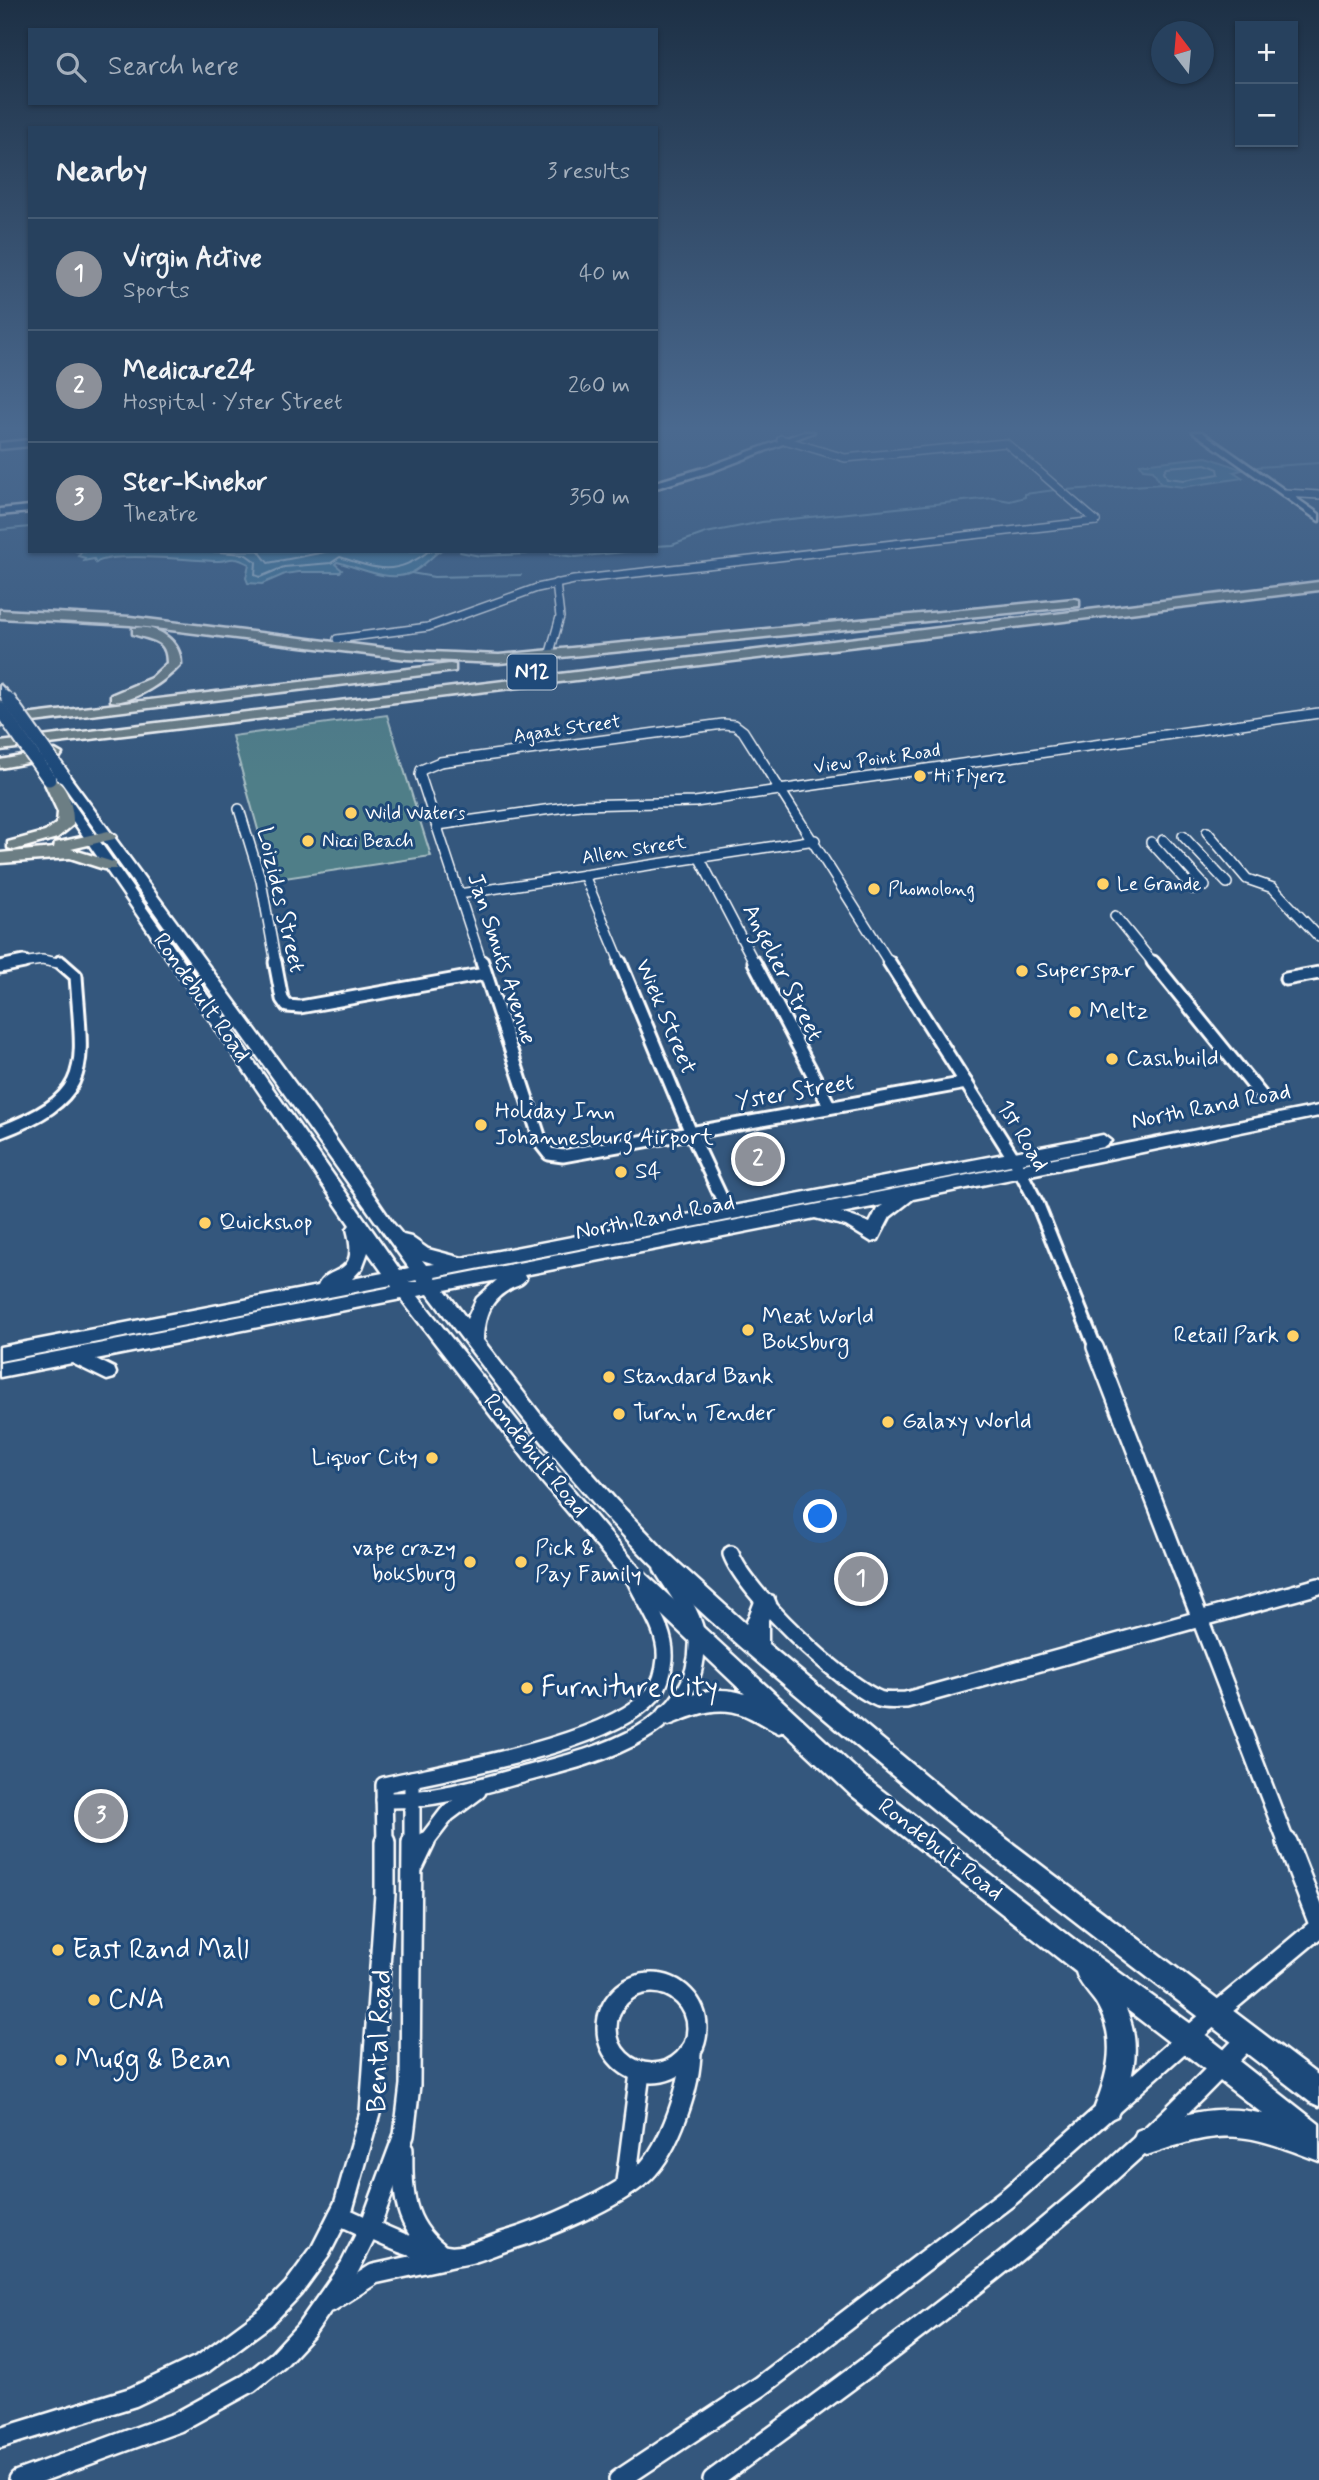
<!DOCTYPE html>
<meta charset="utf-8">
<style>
:root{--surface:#27415e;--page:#2f4864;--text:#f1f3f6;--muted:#a4afbc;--line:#435a73;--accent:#8c9099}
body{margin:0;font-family:Mynerve,sans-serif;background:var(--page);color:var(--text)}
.controls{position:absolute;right:21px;top:21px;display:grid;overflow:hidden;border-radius:0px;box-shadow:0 2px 5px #0004}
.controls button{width:63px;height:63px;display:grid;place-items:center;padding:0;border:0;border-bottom:2px solid var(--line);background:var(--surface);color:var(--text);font:35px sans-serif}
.compass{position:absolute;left:1151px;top:21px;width:63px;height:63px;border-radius:50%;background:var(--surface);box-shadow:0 2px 5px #0004;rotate:344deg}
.you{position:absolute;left:821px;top:1517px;width:24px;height:24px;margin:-18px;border:5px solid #fff;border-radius:50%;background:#1a73e8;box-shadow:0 0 0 10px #1a73e833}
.badge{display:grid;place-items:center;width:46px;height:46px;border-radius:50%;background:var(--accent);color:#fff;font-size:23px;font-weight:700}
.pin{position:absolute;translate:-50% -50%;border:4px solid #fff;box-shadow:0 2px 7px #0006}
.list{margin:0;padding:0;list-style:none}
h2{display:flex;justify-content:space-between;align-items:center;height:91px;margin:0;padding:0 28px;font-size:30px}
h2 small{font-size:23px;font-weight:400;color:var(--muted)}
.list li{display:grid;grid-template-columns:46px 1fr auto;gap:21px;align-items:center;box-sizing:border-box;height:112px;padding:0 28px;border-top:2px solid var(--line)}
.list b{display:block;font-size:26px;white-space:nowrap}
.list p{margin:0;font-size:23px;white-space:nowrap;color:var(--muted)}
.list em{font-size:23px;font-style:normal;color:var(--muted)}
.icon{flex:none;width:38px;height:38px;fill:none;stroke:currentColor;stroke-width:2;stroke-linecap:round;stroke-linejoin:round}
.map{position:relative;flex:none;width:1319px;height:2480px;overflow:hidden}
.search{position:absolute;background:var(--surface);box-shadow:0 2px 5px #0004;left:28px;top:28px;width:630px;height:77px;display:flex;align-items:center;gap:18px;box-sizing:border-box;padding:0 24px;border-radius:0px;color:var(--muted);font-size:26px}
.panel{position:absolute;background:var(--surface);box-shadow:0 2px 5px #0004;left:28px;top:126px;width:630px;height:427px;border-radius:0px}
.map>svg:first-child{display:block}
.green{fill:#507e88;stroke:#a8bec4;stroke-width:2}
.water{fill:#407899;stroke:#8caec2;stroke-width:2}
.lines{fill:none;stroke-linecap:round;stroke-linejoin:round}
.shore{stroke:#b3c9d6;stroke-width:2}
.stream{stroke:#8caec2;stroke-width:2}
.street-far4-casing{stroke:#fff;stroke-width:10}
.street-far3-casing{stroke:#fff;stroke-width:12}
.street-far2-casing{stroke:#fff;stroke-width:17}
.street-far1-casing{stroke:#fff;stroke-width:20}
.street-casing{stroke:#fff;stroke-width:24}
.secondary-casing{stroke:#fff;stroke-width:5}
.highway-casing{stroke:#fff;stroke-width:5}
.street-far4{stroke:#1f4a7a;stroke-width:7}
.street-far3{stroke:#1f4a7a;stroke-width:9}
.street-far2{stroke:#1f4a7a;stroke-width:11}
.street-far1{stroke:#1f4a7a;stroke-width:15}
.street{stroke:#1f4a7a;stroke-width:19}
.secondary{fill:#1f4a7a;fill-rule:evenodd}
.highway{fill:#6c7e84;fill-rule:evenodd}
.secondary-bridge-casing{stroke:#fff;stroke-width:17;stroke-linecap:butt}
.secondary-bridge{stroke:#1f4a7a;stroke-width:13}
.poi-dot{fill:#ffd166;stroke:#1f4a7a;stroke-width:2.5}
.labels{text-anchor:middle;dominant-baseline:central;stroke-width:6;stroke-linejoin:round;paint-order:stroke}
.far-street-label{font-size:19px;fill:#fff;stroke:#1f4a7a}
.far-poi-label{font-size:19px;fill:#fff;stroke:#1f4a7a;text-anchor:start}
.shield{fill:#1f4a7a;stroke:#bcc9d7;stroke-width:2}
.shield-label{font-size:21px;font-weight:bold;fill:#fff}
.street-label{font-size:23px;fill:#fff;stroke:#1f4a7a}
.poi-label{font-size:23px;fill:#fff;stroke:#1f4a7a;text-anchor:start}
.near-poi-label{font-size:28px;fill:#fff;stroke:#1f4a7a;text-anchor:start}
.near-street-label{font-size:28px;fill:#fff;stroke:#1f4a7a}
</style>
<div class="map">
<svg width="1319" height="2480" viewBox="0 0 1319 2480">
<rect width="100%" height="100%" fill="#34577d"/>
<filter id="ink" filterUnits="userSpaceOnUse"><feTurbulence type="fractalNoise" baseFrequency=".0143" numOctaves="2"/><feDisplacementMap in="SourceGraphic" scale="14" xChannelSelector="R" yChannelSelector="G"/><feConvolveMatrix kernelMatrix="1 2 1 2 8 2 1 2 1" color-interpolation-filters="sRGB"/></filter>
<g filter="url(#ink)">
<!-- green -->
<path class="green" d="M387,715l44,141 -159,24 -40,-144z"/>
<!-- water -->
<g class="water">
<path d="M1206,457c6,1 32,11 36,13l-8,2 9,6 -60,9 -22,-3 -8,-14 -10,-1 -3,-5z"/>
<path d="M75,551h365c-11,7 -17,17 -29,22 -23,10 -53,-6 -74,-11l-2,2 7,6 -2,2h-41l-14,2 -23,10 -14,-1 -2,-5 3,-14c-4,-2 -11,-5 -14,-5 -5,-1 -10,2 -16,2 -21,0 -109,-10 -123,2l-2,-4 -10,2 1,-3 -7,-2 3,-4z"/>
</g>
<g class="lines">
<!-- shore -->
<g class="shore">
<path d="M1206,464l12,5 1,5 -35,6 -17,-2 -3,-7 3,-4z"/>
<path d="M205,551l40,3 11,8 -1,13 5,2 24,-10 47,-4 9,-6c38,13 56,19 89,-6"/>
<path d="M259,551l9,12 62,-12"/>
</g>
<!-- stream -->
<g class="stream">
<path d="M1257,467l62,-4"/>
<path d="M1065,490l99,-6"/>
<path d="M0,530l30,-3"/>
<path d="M656,546l16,-1 34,-12 56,-11 231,-24 17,3 15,-4v-3l30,-4"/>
<path d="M486,551l15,2"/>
<path d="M460,552l20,4 47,-2"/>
<path d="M551,554l25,3 57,-6"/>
<path d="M411,573l23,4 87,-2"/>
</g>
<defs>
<g id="street-far4">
<path d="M781,439l64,19 161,-15 90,78"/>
<path d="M1285,493l34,2"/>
<path d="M337,639l91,-12 109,-39 37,-8 522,-59"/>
<path d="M549,656l11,-39 -4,-34"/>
</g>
<g id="street-far3">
<path d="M239,809l22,72 15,83"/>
<path d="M438,825l142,-20 115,-3 624,-89"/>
<path d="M1207,832l40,47 26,9 46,49"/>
<path d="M1183,836l44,47"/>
<path d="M1163,840l42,46"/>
<path d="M1151,842l42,47"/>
<path d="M699,857l56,107"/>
<path d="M584,875l37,89"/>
<path d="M459,894l356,-54"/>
<path d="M1115,916l39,48"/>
<path d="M15,964l27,-4 22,4"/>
<path d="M482,964l-62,-189 1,-5 19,-8 283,-38 12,1 8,6 147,233"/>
</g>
<g id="street-far2">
<path d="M275,962l7,37 5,7 13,1 185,-33"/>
<path d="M482,962l60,183 7,9 14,2 403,-73"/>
<path d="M620,962l71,171 37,79"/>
<path d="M754,962l76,145"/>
<path d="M889,962l77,121"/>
<path d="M1153,962l108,133"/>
<path d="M0,967l24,-5"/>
<path d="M1286,979l33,-6"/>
<path d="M966,1083l48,76 24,46 58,144"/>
<path d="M0,1132c96,-36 82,-65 76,-156l-16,-14"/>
</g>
<g id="street-far1">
<path d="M1095,1347l192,497"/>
<path d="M731,1554c14,38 109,129 148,145 9,3 18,1 27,1l413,-114"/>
<path d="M384,1800c45,1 87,-11 130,-23 72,-19 187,-41 183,-138 -1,-24 -23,-50 -35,-71"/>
<path d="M385,1844l-1,-59c66,-15 226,-41 269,-91 8,-10 11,-24 12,-35 2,-29 -19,-54 -30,-79"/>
<path d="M412,1844v-65"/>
<path d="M424,1844l23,-30 31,-23"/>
</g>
<g id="street">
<path d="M1287,1842l32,82"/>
<path d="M414,1865l11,-23"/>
<circle cx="652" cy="2028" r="45"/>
<path d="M403,2150c-1,41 0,74 34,101"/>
<path d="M626,2182l14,-109"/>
<path d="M339,2215c35,15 72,36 110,41 16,2 41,-10 57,-15 37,-11 110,-42 138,-68 26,-25 47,-88 47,-123"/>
<path d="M330,2302l44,-28 78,-17"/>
<path d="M0,2438l133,-41 71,-34 62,-46 27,-28 27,-37 24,-47 26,-92 15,-219v-52"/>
<path d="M19,2480l159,-58 71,-39 29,-23 27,-29 45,-64 19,-38 35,-94 6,-50 2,-243"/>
<path d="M619,2480l142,-94 250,-191 205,-182 103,-86"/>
<path d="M713,2480c186,-136 378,-272 535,-442"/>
</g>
<g id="secondary">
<path d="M803,432h11l-101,39 -57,17v-6l51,-15z"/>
<path d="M1193,432h9l117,82v7z"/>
<path d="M30,440v6l-30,3v-6z"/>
<path d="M30,506v6l-30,3v-6z"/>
<path d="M0,685l12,12v4h-8l-4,-5z"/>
<path d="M63,772l4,1 260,354 65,95 11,13 8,2 17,12 34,9 641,-123 8,6 -8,6 -668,130 1,2 883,-173v10l-406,83 -23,18 -12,23 -6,2 -26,-16 -31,-8 -291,57 2,4c-4,6 -7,6 -14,9 -22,11 -28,28 -29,52l58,75 74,84 47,49 84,76 11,-28 8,-2 8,2 3,7 -8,17v24l186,155 365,277v30l-9,-4c-161,-124 -324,-246 -479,-378 -63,-53 -127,-106 -185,-165 -81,-82 -149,-174 -218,-265l-10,2 139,175 83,98 226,209 214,166 118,85 121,95v37c-77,-30 -93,-33 -172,-6l-10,-4 -4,-10 4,-10c43,-17 81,-28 126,-17l-137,-105c17,38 7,71 -9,107l-9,4 -9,-4 -4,-9c14,-36 22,-69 1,-104 -7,-10 -17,-19 -20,-31l-226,-178 -67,-63 -4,2c-12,-5 -23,-13 -35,-18 -26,-11 -50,0 -75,10l-8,-4 -3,-7 3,-7c28,-12 54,-23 84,-13l-119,-113 -83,-98 -142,-184 -305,60 18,9 2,5 -2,5 -7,2 -35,-17 -72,14v-14l392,-76 -1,-2 -391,76v-14l318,-61c10,-23 43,-6 29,-57l3,-4 -297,-433 2,-3h8l337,481 9,-2 -352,-492zM883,1205l-6,4 -7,14 -29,-10zM368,1252l15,21 -31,6 10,-11zM422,1260l13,4 -9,1zM417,1280l2,2h-11zM497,1280l-20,18 -10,21 -22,-29z"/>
</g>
<g id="highway">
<path d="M1319,582v8l-1319,160v-8z"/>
<path d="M1074,599l5,1v6l-580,57 -92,-4 -277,-34 -130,-7v-8l130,7 277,34 92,4z"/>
<path d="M133,628c24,-4 48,13 48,36 -13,15 -49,41 -70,37v-6l40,-17 16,-15c0,-24 -14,-22 -34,-29z"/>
<path d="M450,664l5,1v6l-455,55v-8z"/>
<path d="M55,750l7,4 -2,3 -60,11v-8z"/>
<path d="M53,779c15,5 21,32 20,46l-16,13 -43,12 -6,-2v-6l37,-10 12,-9 1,-11 -13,-28z"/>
<path d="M108,831l8,5 -2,3 -43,10 45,14v6h-12l-34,-11 -70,5v-10l54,-5 1,-5z"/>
</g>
</defs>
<!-- street-far4 casing -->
<use href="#street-far4" class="street-far4-casing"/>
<!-- street-far3 casing -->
<use href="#street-far3" class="street-far3-casing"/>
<!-- street-far2 casing -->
<use href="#street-far2" class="street-far2-casing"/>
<!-- street-far1 casing -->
<use href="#street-far1" class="street-far1-casing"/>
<!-- street casing -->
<use href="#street" class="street-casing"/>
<!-- secondary casing -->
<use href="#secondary" class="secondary-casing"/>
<!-- highway casing -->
<use href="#highway" class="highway-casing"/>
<!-- street-far4 -->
<use href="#street-far4" class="street-far4"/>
<!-- street-far3 -->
<use href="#street-far3" class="street-far3"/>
<!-- street-far2 -->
<use href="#street-far2" class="street-far2"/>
<!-- street-far1 -->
<use href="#street-far1" class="street-far1"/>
<!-- street -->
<use href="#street" class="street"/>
<!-- secondary -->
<use href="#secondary" class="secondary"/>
<!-- highway -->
<use href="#highway" class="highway"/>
<defs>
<g id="secondary-bridge">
<path d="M8,699l55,77"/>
<path d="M0,709l49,70"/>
</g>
</defs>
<!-- secondary-bridge casing -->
<use href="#secondary-bridge" class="secondary-bridge-casing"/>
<!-- secondary-bridge -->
<use href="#secondary-bridge" class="secondary-bridge"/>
</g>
</g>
<!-- sky -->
<linearGradient id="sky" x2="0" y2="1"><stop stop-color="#1d3045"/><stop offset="0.55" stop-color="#4a698f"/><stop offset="1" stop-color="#4a698f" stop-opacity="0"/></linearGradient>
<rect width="1319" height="779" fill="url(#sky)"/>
<!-- markers -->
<g class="poi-dot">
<circle cx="920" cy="776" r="7"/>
<circle cx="351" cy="813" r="7"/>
<circle cx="308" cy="841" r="7"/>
<circle cx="1103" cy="884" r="7"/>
<circle cx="874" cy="889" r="7"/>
<circle cx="1022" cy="971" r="7"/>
<circle cx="1075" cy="1012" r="7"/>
<circle cx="1112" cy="1059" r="7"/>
<circle cx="481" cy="1125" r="7"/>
<circle cx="621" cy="1172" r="7"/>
<circle cx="205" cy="1223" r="7"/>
<circle cx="748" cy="1330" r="7"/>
<circle cx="1293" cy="1336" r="7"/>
<circle cx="609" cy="1377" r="7"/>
<circle cx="619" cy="1414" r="7"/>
<circle cx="888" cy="1422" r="7"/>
<circle cx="432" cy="1458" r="7"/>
<circle cx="470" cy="1562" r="7"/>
<circle cx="521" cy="1562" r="7"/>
<circle cx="527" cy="1688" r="7"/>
<circle cx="58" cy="1950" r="7"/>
<circle cx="94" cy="2000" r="7"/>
<circle cx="61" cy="2060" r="7"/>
</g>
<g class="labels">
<!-- far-street labels -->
<g class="far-street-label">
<text transform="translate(567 729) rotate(-8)">Agaat Street</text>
<text transform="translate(877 759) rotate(-8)">View Point Road</text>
<text transform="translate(634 850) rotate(-9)">Allen Street</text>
</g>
<!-- far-poi labels -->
<g class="far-poi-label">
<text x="934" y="776">Hi Flyerz</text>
<text x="365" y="813">Wild Waters</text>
<text x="322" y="841">Nicci Beach</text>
<text x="1117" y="884">Le Grande</text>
<text x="888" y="889">Phomolong</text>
</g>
<!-- shield labels -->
<rect class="shield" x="507.5" y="654.5" width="49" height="35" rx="5"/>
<g class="shield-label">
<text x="532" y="672">N12</text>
</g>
<!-- street labels -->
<g class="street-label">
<text transform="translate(280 900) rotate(77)">Loizides Street</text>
<text transform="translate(501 959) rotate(72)">Jan Smuts Avenue</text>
<text transform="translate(782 973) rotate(63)">Angelier Street</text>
<text transform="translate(201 998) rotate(55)">Rondebult Road</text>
<text transform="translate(665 1017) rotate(67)">Wiek Street</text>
<text transform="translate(795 1093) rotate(-10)">Yster Street</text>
<text transform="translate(1211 1107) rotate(-11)">North Rand Road</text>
<text transform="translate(1022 1136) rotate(59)">1st Road</text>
<text transform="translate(655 1218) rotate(-11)">North Rand Road</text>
<text transform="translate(535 1456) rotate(51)">Rondebult Road</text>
<text transform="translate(940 1850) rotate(38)">Rondebult Road</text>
</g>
<!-- poi labels -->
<g class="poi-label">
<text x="1036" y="971">Superspar</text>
<text x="1089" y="1012">Meltz</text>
<text x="1126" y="1059">Cashbuild</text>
<text x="495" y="1112">Holiday Inn<tspan x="495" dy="26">Johannesburg Airport</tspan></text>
<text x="635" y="1172">S4</text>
<text x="219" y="1223">Quickshop</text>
<text x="762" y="1317">Meat World<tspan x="762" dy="26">Boksburg</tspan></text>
<text x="1279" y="1336" text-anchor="end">Retail Park</text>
<text x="623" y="1377">Standard Bank</text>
<text x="633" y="1414">Turn'n Tender</text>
<text x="902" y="1422">Galaxy World</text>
<text x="418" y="1458" text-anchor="end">Liquor City</text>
<text x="456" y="1549" text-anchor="end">vape crazy<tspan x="456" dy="26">boksburg</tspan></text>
<text x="535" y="1549">Pick &amp;<tspan x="535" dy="26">Pay Family</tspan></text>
</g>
<!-- near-poi labels -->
<g class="near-poi-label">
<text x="541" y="1688">Furniture City</text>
<text x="72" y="1950">East Rand Mall</text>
<text x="108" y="2000">CNA</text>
<text x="75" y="2060">Mugg &amp; Bean</text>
</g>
<!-- near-street labels -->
<g class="near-street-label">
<text transform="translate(380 2041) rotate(-88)">Bental Road</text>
</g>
</g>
</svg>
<div class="controls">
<button>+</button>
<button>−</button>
</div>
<svg class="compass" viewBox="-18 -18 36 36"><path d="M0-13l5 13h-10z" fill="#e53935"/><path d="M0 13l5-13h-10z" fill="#a4afbc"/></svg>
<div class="you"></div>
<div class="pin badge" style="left:861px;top:1579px">1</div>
<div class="pin badge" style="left:758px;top:1159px">2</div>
<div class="pin badge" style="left:101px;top:1816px">3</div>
<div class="search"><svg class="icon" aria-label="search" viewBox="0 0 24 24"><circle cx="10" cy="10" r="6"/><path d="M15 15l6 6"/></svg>Search here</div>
<section class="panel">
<h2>Nearby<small>3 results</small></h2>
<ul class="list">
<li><span class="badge">1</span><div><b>Virgin Active</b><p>Sports</p></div><em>40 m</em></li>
<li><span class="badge">2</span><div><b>Medicare24</b><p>Hospital · Yster Street</p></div><em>260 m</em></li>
<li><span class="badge">3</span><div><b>Ster-Kinekor</b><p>Theatre</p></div><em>350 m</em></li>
</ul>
</section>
</div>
